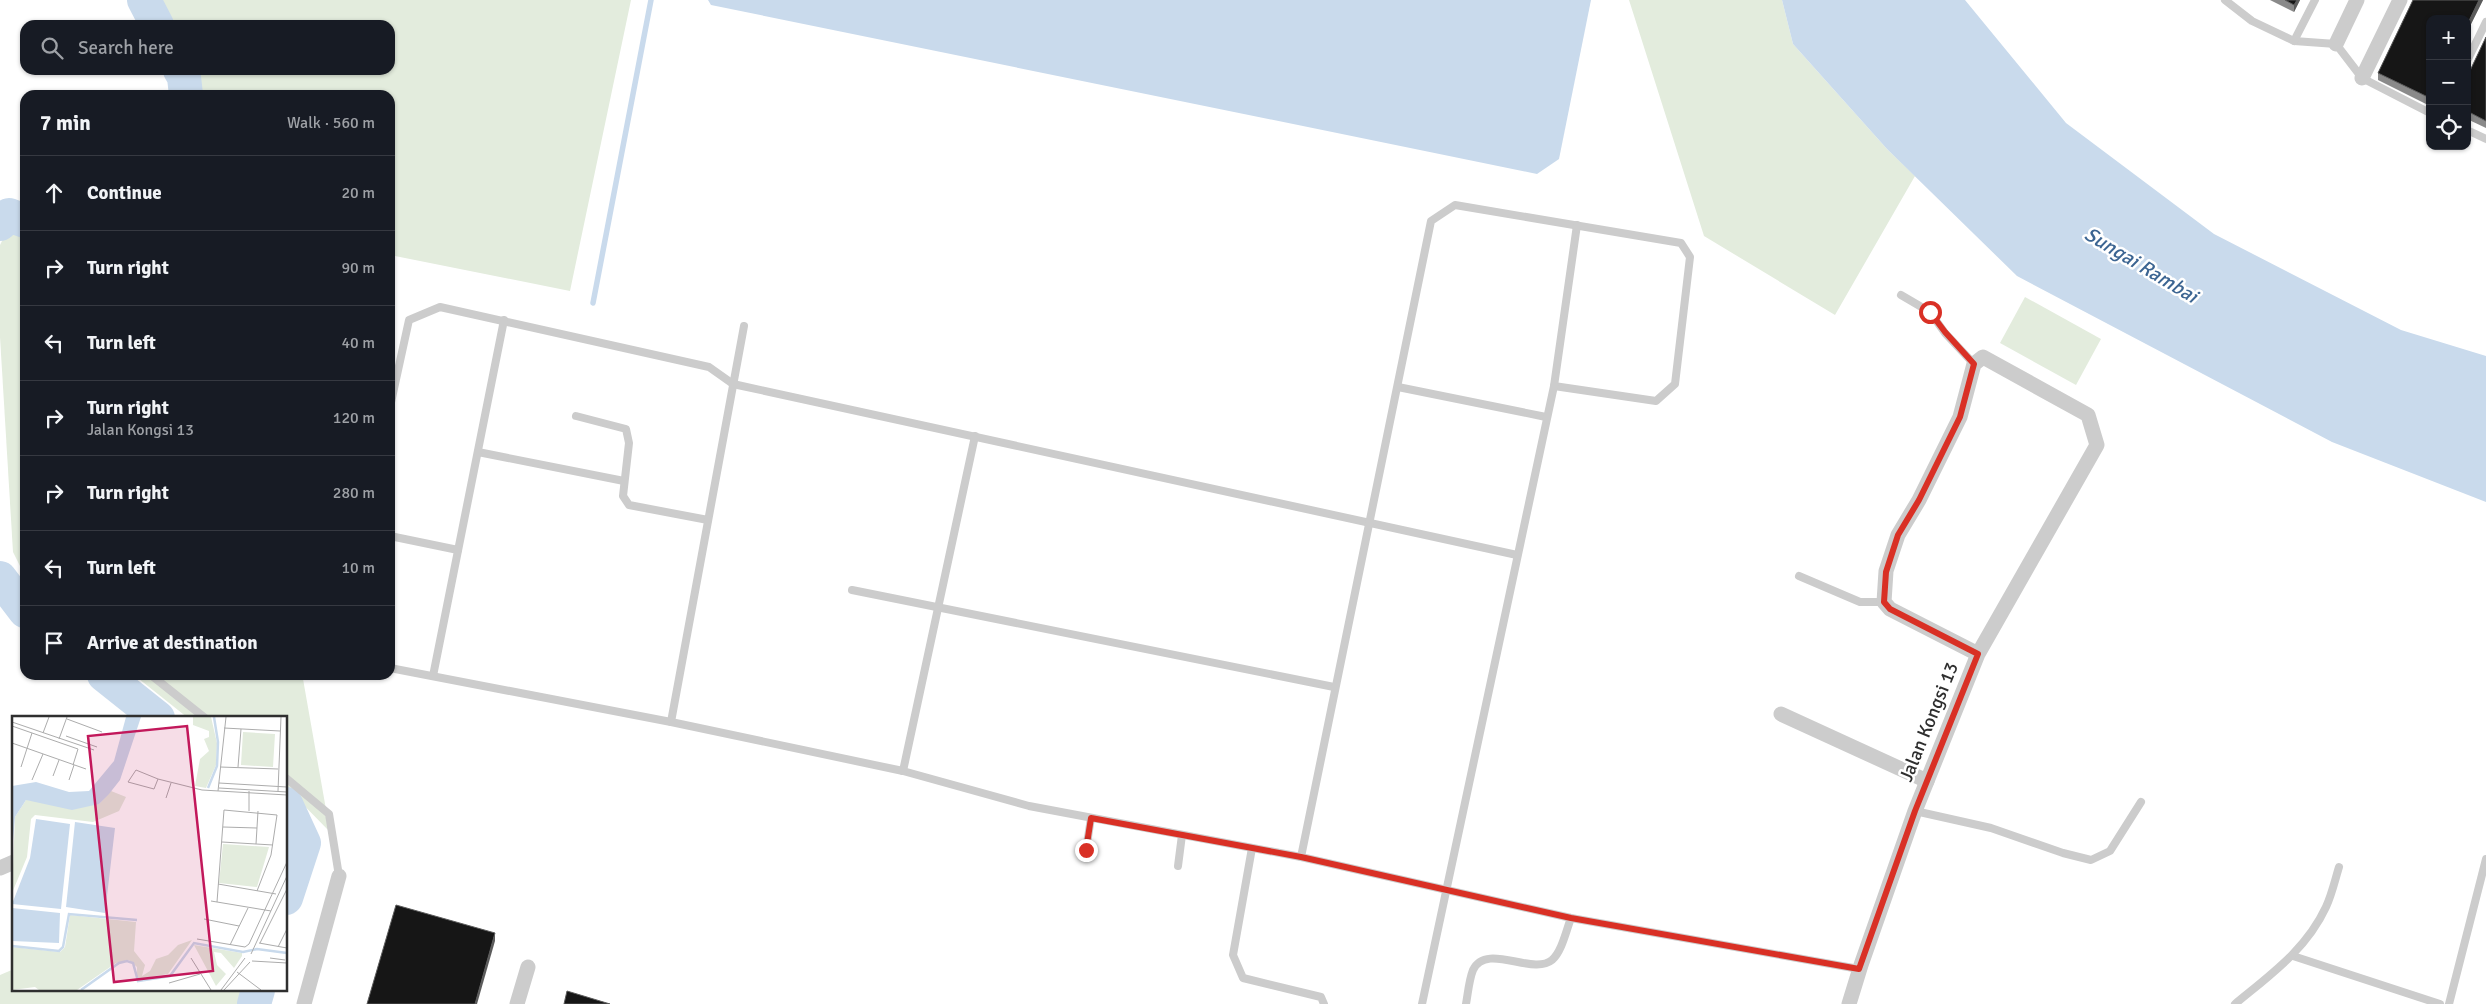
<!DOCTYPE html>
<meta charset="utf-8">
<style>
:root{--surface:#171b24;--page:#242831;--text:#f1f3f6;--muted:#9ea1a6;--line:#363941}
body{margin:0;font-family:Signika,sans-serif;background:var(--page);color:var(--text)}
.controls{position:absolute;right:15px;top:15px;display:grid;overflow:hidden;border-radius:10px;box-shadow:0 1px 4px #0004}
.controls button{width:45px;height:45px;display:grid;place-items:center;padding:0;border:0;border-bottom:1px solid var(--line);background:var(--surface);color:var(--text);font:25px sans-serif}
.stop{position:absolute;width:15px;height:15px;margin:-11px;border:4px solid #d93025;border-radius:50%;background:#fff}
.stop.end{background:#d93025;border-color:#fff;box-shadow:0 1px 5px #0008}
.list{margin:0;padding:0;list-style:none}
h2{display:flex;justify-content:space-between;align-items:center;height:65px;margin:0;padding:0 20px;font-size:21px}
h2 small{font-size:16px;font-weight:400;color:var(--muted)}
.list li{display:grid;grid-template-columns:32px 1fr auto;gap:15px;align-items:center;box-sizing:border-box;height:75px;padding:0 20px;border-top:1px solid var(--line)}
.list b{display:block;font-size:19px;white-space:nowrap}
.list p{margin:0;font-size:16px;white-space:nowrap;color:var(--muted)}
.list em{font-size:16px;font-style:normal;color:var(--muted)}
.icon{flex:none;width:28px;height:28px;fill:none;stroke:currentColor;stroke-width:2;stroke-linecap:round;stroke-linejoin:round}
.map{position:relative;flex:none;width:2486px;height:1004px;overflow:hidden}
.search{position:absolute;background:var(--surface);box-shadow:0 1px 4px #0004;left:20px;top:20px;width:375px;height:55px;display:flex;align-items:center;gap:12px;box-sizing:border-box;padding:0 18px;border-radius:15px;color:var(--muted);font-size:19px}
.panel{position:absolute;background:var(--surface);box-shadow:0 1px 4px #0004;left:20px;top:90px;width:375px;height:590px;border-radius:15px}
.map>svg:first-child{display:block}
.green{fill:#e3ecdd}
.water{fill:#c9daec}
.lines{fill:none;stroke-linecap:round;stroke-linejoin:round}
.stream{stroke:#c9daec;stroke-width:5.5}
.river{stroke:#c9daec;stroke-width:34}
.lane{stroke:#ccc;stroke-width:8}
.street{stroke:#ccc;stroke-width:15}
.wall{fill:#8a8a8a}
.shaded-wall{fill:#5c5c5c}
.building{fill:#161616;stroke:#5c5c5c}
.route{stroke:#d93025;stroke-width:6}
.labels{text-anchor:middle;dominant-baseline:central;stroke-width:5;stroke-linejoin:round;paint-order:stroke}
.street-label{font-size:19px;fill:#2f2f2f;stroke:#fff}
.water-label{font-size:20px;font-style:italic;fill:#3c6592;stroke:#fff}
.inset-river{fill:none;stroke:#c9daec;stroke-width:2.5}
.inset-road{fill:none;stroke:#acacac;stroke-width:1}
.view{fill:#c2185b;fill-opacity:0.15;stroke:#c2185b;stroke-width:2.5}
.inset-edge{fill:none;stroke:#2f2f2f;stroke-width:2.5}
</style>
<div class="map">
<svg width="2486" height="1004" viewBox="0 0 2486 1004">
<rect width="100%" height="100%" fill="#fff"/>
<!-- green -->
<g class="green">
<path d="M149,0h482l-61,291 -180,-36v-160h-196l-7,-25h203v-45h-223z"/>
<path d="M1629,0h153l11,44 94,105 28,27 -80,139 -131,-79z"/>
<path d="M16,231l9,3v342l-12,-24 -13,-215v-92l4,-8z"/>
<path d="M2025,297l76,42 -25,46 -76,-42z"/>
<path d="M134,675h166l3,4 27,153 -44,-45v-69h-98z"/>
<path d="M14,969v21h229l-4,14h-239v-29z"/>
</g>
<!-- water -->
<g class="water">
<path d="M708,0h883l-32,159 -22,15 -826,-169z"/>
<path d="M1782,0h183l101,123 148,111 187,96 85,26v146l-154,-60 -315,-166 -130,-127 -94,-105z"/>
</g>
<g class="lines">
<!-- stream -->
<path class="stream" d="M593,303l58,-303"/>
<!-- river -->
<g class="river">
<path d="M144,0l13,25"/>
<path d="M180,70l4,7 2,18"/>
<path d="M0,224l9,-9 16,6"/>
<path d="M0,578l25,33"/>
<path d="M104,675l54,43"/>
<path d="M286,804l18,39 -18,55"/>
<path d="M254,1004l4,-14"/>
</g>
<!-- lane -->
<g class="lane">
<path d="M2225,0l27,21 42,20 42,3 26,34 68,35"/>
<path d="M2294,41l21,-41"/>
<path d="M2467,61l19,-39"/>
<path d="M2467,130l19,9"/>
<path d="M1901,295l29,17 15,21 29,31"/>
<path d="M1398,387l148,30"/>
<path d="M390,407l19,-87 31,-13 269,60 24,17 784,171"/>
<path d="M576,416l50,13 3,14 -6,53 6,9 79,15"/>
<path d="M478,452l146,29"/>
<path d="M25,464v53"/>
<path d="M390,536l68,14"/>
<path d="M1799,576l61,26h24"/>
<path d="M852,590l482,97"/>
<path d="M390,668l281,54 232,49 126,35 272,51 270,61 288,51"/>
<path d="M151,675l54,43"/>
<path d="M433,676l71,-356"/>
<path d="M671,722l73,-396"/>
<path d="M903,771l72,-335"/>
<path d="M286,778l43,36 10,62"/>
<path d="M1915,811l76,17 72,25 28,7 19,-9 31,-49"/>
<path d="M1252,848l-19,107 10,23 78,19 3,7"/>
<path d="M1086,850l5,-32"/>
<path d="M1301,857l130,-636 24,-16 226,38 9,14 -15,127 -19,17 -102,-15"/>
<path d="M1178,866l4,-31"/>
<path d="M2293,956l147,48"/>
<path d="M1422,1004l132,-618 23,-161"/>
<path d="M1466,1004c2,-11 3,-24 7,-34 13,-28 60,6 79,-10 10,-9 14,-29 19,-42"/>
<path d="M2235,1004c35,-29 71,-54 91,-97 6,-13 9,-27 13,-40"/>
<path d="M2449,1004l37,-145"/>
</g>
<!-- street -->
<g class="street">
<path d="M2336,44l21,-44"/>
<path d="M2362,78l38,-78"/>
<path d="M1781,714l146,67"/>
<path d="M0,868l14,-6"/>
<path d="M304,1004l35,-128"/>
<path d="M517,1004l11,-37"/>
<path d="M1849,1004l12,-39 54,-154 63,-157 119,-209 -9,-30 -105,-58 -9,7 -14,53 -41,83 -21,35 -12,36 -2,31 6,7 88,45"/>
</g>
</g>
<!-- wall -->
<g class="wall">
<path d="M2270,0h30l-6,12z"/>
<path d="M2413,0h70l-16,32v-13h-37v87l-52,-26v-7z"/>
<path d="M2486,37v91l-19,-9v-42z"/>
</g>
<!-- shaded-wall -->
<g class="shaded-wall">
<path d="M2297,0h3l-6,12v-7z"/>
<path d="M2479,0h4l-16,32v-7z"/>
<path d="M495,933v8l-18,63h-2z"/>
</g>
<!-- building -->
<g class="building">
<path d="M2285,0h12l-3,5z"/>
<path d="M2413,0h66l-12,25v-6h-37v79l-52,-25z"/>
<path d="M2486,37v84l-19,-10v-34z"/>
<path d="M396,905l99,28 -20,71h-108z"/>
<path d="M567,991l43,13h-46z"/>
</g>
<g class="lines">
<!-- route -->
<path class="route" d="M1086,850l5,-32 210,39 270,61 288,51 56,-158 63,-157 -88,-45 -6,-7 2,-30 12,-37 21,-35 41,-83 14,-53 -29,-32 -15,-20"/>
</g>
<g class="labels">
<!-- street labels -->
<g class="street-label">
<text transform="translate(1929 722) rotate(-68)">Jalan Kongsi 13</text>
</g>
<!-- water labels -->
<g class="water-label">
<text transform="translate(2141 265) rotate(31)">Sungai Rambai</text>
</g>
</g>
<!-- overview -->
<g transform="translate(12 716)">
<rect width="275" height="275" fill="#fff"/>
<path d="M181,1h18l6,26 -1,22 -10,23 -11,-2 5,-27 9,-8 -5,-12 5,-2v-6l-16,-6zM231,16l32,2 -2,33 -32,-2zM99,75l15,6 -7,14 -26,11 -58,-7 -4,4 -4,38 -15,36 3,-76 11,-17 73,4zM211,128l46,3 -12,40 -38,-4zM58,199l66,7 -2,29 11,14 -3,11 8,-5 6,-12 12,-4 10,-10 14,-5 -24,34 -31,5v-12l-8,-7 -13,3 -39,27h-38l-4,-3 -23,3v-43l48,5 5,-5zM182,229l48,8v3l-8,12 -13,-15 -7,-1 3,13 9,9 -10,12z" fill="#e3ecdd"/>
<path d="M114,1h15l-21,63 -11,14 -10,10 -27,6 -46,-10 -11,17 -3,35v-66l24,-4 33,10 20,-1 25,-30zM24,103l34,5 -9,85 -49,-5 18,-46zM63,106l40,6 -10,85 -39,-6zM0,192l48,5 -1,30 -47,-2z" fill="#c9daec"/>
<path class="inset-river" d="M196,72l9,-22 1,-24 -4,-25M0,230l47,5 4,-4 6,-33 68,6M69,274l38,-27 8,-2 6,2 5,18 32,-5 24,-33 49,9 14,-3 30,4"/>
<path class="inset-road" d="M55,3l35,13M0,6l82,28M0,10l66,23M212,12l56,3M31,17l6,-16M54,20l31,11M47,23l8,-22M0,27l74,26M61,49l5,-16M9,51l11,-34M208,51l58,2M226,51l3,-38M41,60l6,-16M146,63l-4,10 -26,-7 8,-12 22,9 44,11 85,5M20,64l11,-26M57,64l5,-15M207,67l68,4M207,72l68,4M206,75l8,-74M266,75l3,-74M154,82l5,-15M237,95v-20M211,111l34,1M210,126l51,3M244,128l2,-33M206,168l58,10M199,185l60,10M205,186l7,-92 53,5 -6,40 -14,36M192,203l35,7M185,223l48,8 4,-3 38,-82M247,227l28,5M248,227l27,-54M218,229l18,-37M266,231l9,-18M239,238l36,-78M179,242l20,32M258,242l15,2M240,245l35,2M225,256l24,18M157,267l31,-9M209,274l24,-32M212,274l26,-28"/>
<path class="view" d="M175,10l26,245 -99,11 -26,-246z"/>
<rect width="275" height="275" class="inset-edge"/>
</g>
</svg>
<div class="controls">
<button>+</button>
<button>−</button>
<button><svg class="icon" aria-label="locate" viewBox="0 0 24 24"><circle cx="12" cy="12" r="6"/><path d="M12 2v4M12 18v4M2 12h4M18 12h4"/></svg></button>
</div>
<div class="stop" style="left:1930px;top:312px"></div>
<div class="stop end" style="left:1086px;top:850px"></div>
<div class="search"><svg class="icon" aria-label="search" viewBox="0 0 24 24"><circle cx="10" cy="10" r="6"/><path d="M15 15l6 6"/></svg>Search here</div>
<section class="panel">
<h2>7 min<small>Walk · 560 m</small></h2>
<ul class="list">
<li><svg class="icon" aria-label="ahead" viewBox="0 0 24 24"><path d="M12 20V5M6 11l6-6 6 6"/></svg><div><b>Continue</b></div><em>20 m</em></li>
<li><svg class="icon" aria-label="right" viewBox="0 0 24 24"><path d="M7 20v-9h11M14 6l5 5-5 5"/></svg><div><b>Turn right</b></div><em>90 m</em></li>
<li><svg class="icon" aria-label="left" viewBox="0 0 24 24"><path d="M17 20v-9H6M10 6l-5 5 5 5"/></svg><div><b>Turn left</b></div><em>40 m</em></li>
<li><svg class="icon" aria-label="right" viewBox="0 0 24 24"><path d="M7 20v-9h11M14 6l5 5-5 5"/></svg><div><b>Turn right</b><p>Jalan Kongsi 13</p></div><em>120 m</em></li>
<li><svg class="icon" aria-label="right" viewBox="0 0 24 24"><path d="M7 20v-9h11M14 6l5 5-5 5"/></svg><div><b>Turn right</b></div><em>280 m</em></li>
<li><svg class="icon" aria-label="left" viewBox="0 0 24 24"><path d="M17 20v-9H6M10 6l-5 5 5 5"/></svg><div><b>Turn left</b></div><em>10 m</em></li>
<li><svg class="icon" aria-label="arrive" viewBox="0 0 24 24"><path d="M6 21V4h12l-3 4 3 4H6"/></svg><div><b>Arrive at destination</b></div></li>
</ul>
</section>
</div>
